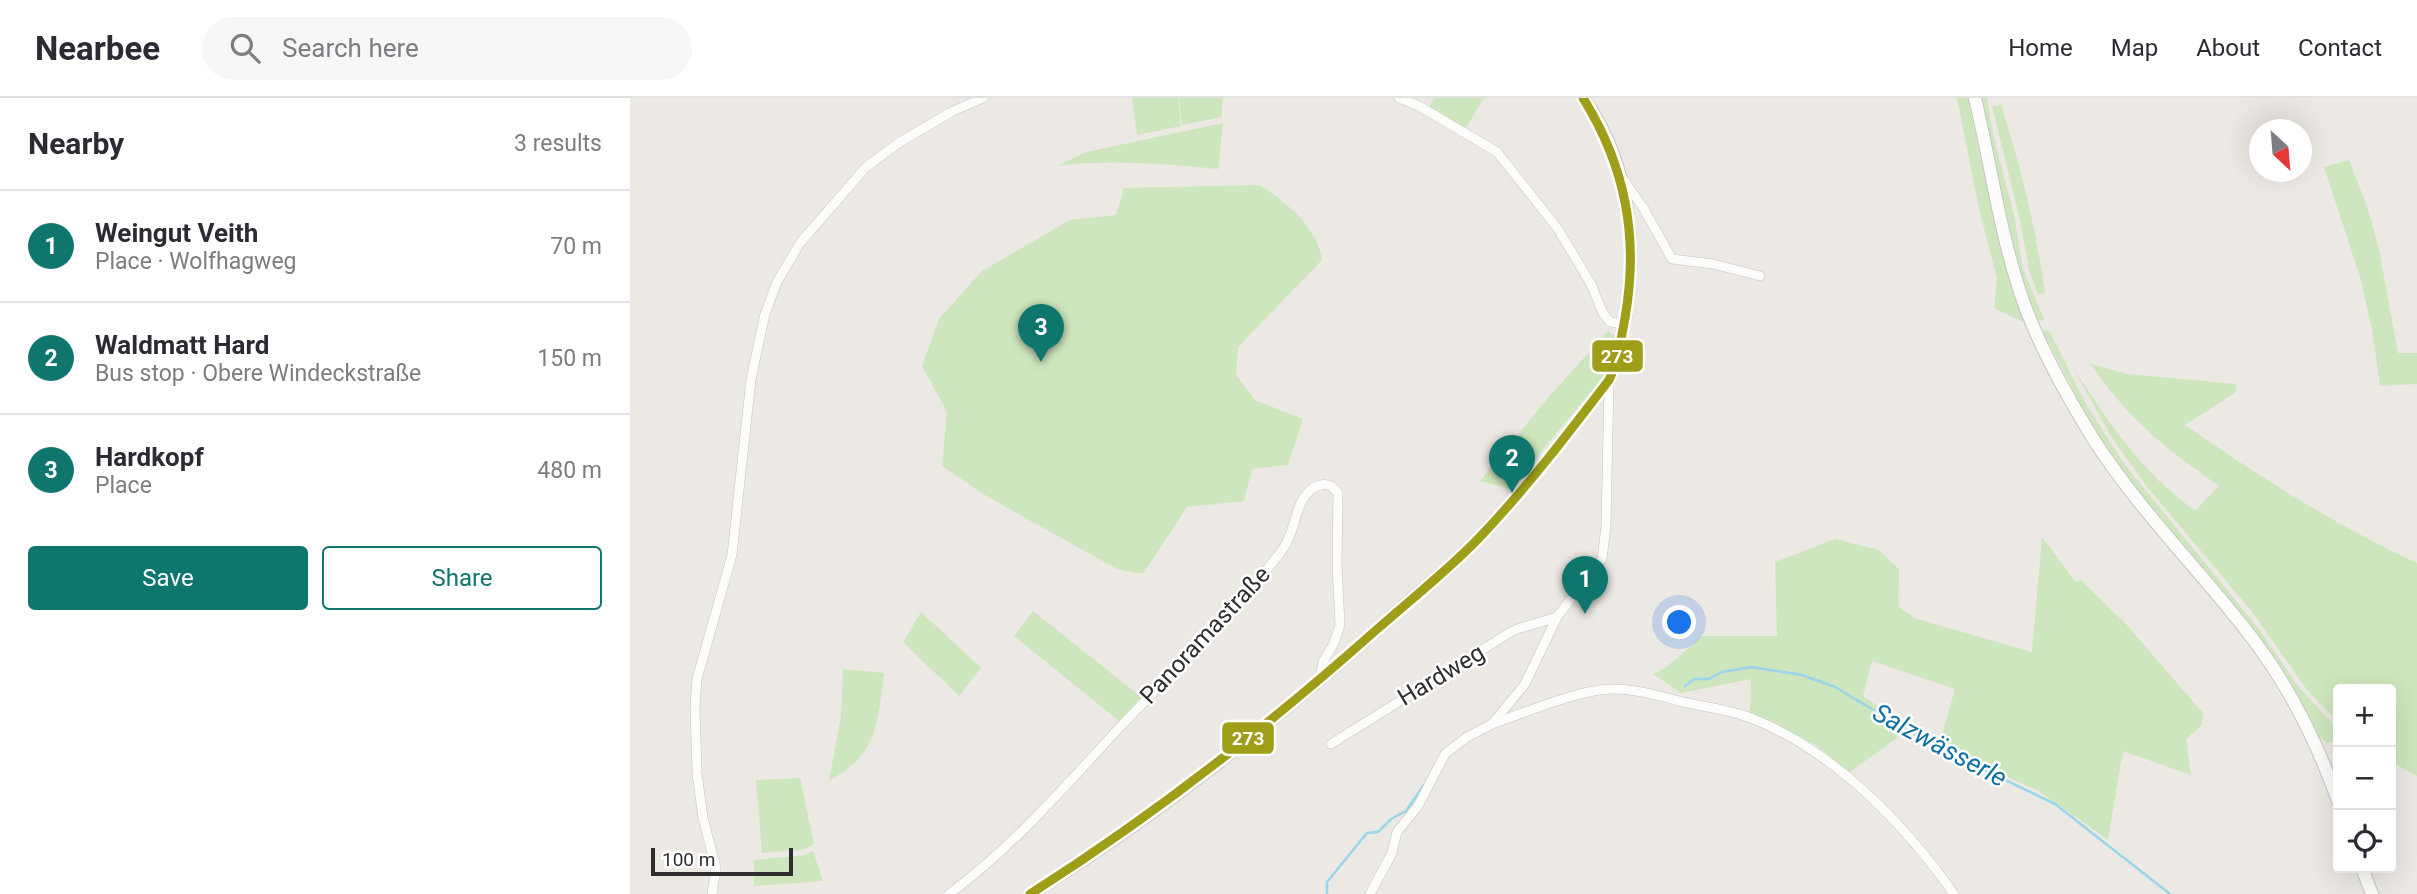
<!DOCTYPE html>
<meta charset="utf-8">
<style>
:root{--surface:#fff;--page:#f7f7f7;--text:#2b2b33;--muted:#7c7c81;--line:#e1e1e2;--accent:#0f766e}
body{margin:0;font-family:Roboto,sans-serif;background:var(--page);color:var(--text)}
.controls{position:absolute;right:21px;bottom:21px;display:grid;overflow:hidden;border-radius:7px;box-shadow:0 7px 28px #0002}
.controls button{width:63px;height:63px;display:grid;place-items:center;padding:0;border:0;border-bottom:2px solid var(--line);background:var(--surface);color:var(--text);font:35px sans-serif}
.compass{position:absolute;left:1619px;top:21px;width:63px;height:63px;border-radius:50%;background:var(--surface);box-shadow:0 7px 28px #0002;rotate:154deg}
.scale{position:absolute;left:21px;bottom:18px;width:142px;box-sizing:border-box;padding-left:7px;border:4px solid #2e2e2e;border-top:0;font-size:19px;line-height:24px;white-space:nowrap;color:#2e2e2e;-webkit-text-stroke:5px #fff;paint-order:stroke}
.you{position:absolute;left:1050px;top:525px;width:24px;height:24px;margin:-18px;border:5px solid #fff;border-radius:50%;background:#1a73e8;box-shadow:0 0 0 10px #1a73e833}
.badge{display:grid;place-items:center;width:46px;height:46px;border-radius:50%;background:var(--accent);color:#fff;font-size:23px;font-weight:700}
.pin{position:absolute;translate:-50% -58px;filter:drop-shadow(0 2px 4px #0008)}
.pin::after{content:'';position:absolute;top:37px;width:24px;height:21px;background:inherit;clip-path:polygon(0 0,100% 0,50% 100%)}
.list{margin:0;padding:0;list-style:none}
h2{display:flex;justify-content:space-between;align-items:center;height:91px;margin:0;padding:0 28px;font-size:30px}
h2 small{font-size:23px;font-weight:400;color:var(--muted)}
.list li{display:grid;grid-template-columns:46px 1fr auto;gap:21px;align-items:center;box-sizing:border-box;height:112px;padding:0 28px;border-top:2px solid var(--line)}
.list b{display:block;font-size:26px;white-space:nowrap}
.list p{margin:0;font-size:23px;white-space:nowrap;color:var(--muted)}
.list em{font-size:23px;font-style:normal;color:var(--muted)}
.actions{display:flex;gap:14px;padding:21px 28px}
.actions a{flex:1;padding:16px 0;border:2px solid var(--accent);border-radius:7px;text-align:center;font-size:24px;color:var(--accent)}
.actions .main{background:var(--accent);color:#fff}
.icon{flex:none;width:38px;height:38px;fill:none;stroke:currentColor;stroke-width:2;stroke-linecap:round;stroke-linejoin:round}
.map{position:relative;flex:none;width:1787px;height:796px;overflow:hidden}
header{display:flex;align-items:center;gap:42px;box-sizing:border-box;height:98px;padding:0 35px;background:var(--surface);border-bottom:2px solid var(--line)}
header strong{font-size:33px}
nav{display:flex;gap:38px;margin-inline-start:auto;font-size:24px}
.search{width:490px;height:63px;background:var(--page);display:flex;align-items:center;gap:18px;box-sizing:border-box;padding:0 24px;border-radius:38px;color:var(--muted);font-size:26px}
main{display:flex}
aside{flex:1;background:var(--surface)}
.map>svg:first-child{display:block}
.green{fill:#cee6be}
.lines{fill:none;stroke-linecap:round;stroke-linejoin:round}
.stream{stroke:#99d6ec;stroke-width:2.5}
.street-casing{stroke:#c5c4c5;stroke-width:10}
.secondary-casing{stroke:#c5c4c5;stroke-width:14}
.street{stroke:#fcfcfb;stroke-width:9}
.secondary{stroke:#fcfcfb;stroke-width:12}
.bus-1-casing{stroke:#fff;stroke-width:14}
.bus-1{stroke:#9e9e19;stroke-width:9}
.labels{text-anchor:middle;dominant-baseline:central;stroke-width:5;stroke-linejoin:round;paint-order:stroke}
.street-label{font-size:24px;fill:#2e2e2e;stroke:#fff}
.water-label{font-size:26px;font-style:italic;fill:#0d6fa3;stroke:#fff}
.line-badge{stroke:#fff;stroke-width:2.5}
.badge-label{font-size:19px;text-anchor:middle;font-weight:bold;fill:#fff}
</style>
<header>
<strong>Nearbee</strong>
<div class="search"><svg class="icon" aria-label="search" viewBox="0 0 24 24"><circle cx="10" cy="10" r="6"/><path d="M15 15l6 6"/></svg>Search here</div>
<nav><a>Home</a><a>Map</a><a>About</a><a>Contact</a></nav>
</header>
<main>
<aside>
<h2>Nearby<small>3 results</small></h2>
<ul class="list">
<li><span class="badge">1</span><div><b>Weingut Veith</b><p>Place · Wolfhagweg</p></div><em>70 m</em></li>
<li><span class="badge">2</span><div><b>Waldmatt Hard</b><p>Bus stop · Obere Windeckstraße</p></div><em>150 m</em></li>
<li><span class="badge">3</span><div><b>Hardkopf</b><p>Place</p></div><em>480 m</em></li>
</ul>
<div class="actions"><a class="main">Save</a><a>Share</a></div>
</aside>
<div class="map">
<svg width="1787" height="796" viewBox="0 0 1787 796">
<rect width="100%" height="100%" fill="#ece8e4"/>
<!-- green -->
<g class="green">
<path d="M502,0h46l3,28 -44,9z"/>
<path d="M549,0h43v19l-40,8z"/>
<path d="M804,0h50l-18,30 -37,-21z"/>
<path d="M1327,0h11c17,77 29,154 61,227l-35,-17 3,-30 -18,-69z"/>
<path d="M1350,0h7l6,36 21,81 9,54 21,50 -1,2 -6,-1 -18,-51z"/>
<path d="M1371,7c20,62 35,124 44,188l-7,2 -9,-25 -9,-50 -28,-114z"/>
<path d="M593,25l-5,46c-55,-5 -107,-10 -161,-3l29,-14z"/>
<path d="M1719,62l19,49 11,40 19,104h19v31l-37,2 -8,-56 -12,-53 -36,-110z"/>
<path d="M630,87c26,18 58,42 62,75l-84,87 -2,28 19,25 48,19 -15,46 -36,4 -8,32 -57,6 -44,67 -26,-5 -129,-72 -46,-31 5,-54 -25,-46 17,-47 43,-48 88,-51 46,-5 8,-27z"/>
<path d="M1416,232l4,2 36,72 39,61 134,164 39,57 36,39 4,6 -1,9 -9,3 -9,-6 -11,-22 -199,-262 -21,-34 -45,-87z"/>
<path d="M978,233l7,6 -7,30 -7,13 -91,109 -30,-8 67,-82z"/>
<path d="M1461,266l37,10 108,10v8l-51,33c75,52 150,100 232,138v213l-26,-14v-73h-53v33l-31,-32 -54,-77 -105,-125 -36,-50 -40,-72c26,39 52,81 86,114 11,11 25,21 37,31l24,-25c-54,-38 -91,-67 -128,-122z"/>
<path d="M1412,439l34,45 5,-2 45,44 77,89 -1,12 -16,14 5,36 -68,-24 -15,89 -68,-48 -101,-47 16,-56 -83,-28 -9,35 38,26 -4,16 -47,34 -36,-28 -64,-29 1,-36 -70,14 -28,-19 12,-6 38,-32h74l-2,-74 60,-23 44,11 20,19 -1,37 16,12 118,34z"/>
<path d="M403,513l108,86 -22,24 -105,-85z"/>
<path d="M291,514l60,56 -22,28 -56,-54z"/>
<path d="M213,571l41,4c-7,51 -5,80 -55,108l12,-65z"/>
<path d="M170,680l14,66 -12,6 -40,3 -6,-73z"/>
<path d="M183,753l10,30 -69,5v-26l51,-5z"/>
</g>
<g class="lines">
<!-- stream -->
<g class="stream">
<path d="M1055,588l9,-7h15l13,-7 29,-5 51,8 33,12 97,58 123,59 115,90"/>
<path d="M697,796v-12l40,-49 11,-1 13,-13 15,-8 18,-26"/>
</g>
<defs>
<g id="street">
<path d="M769,0l20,8 78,46 61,77 33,55 12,29 7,9 14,2"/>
<path d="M993,81l21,30 28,50 41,5 47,12"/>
<path d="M862,626c35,-12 71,-28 107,-34 28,-4 57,5 84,12 22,5 47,8 68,16 83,33 152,104 203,176"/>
<path d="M701,646l183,-114 43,-13"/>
<path d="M82,796l4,-26 -13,-50 -6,-45 -2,-67 2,-27 35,-124 19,-176 14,-65 12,-32 23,-39 66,-76 34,-25 51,-30 32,-14"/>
<path d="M319,796c65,-48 117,-109 171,-167 52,-54 105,-105 152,-164 5,-6 11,-13 15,-21 10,-18 9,-51 34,-57 8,-2 12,2 17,8l-1,71 3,61 -6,18 -11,19 -3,19"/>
<path d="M740,796l22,-41 5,-21 21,-26 27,-52 22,-17 25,-13 33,-40 32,-67 45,-58 4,-33 3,-144"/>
</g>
<g id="secondary">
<path d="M1345,0c15,63 24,129 44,191 16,50 47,106 75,151 45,70 104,128 155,194 39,50 68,108 89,167"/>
<path d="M1732,770l10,26"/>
<path d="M400,796c127,-78 243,-171 353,-270 31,-28 65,-54 94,-84 48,-50 90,-105 132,-160 7,-14 9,-30 13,-46 17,-79 10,-169 -39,-236"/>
</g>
</defs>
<!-- street casing -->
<use href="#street" class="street-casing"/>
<!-- secondary casing -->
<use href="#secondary" class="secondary-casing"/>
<!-- street -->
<use href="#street" class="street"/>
<!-- secondary -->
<use href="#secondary" class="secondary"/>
<defs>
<path id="bus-1" d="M400,796c123,-78 236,-166 345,-263 34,-30 71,-59 103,-92 47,-49 89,-104 131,-159 9,-19 12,-41 16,-62 14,-80 1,-151 -42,-220"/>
</defs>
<!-- bus-1 casing -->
<use href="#bus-1" class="bus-1-casing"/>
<!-- bus-1 -->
<use href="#bus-1" class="bus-1"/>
</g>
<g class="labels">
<!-- street labels -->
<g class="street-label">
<text transform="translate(575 537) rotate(-47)">Panoramastraße</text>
<text transform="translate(811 577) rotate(-31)">Hardweg</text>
</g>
<!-- water labels -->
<g class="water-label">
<text transform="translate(1310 647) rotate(28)">Salzwässerle</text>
</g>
</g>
<g class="line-badge">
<rect x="961" y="241" width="53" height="34" rx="7" fill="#9e9e19"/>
<rect x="591" y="623" width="54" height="34" rx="7" fill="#9e9e19"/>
</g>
<g class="badge-label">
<text x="987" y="265">273</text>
<text x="618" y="647">273</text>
</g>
</svg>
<div class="controls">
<button>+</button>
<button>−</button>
<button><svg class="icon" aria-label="locate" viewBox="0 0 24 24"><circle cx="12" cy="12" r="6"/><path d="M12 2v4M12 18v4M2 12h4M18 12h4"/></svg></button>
</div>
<svg class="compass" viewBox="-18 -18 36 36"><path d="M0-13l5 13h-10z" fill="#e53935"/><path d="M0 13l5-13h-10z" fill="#7c7c81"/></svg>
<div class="scale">100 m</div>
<div class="you"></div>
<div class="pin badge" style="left:955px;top:516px">1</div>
<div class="pin badge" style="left:882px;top:395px">2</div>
<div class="pin badge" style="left:411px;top:264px">3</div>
</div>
</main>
